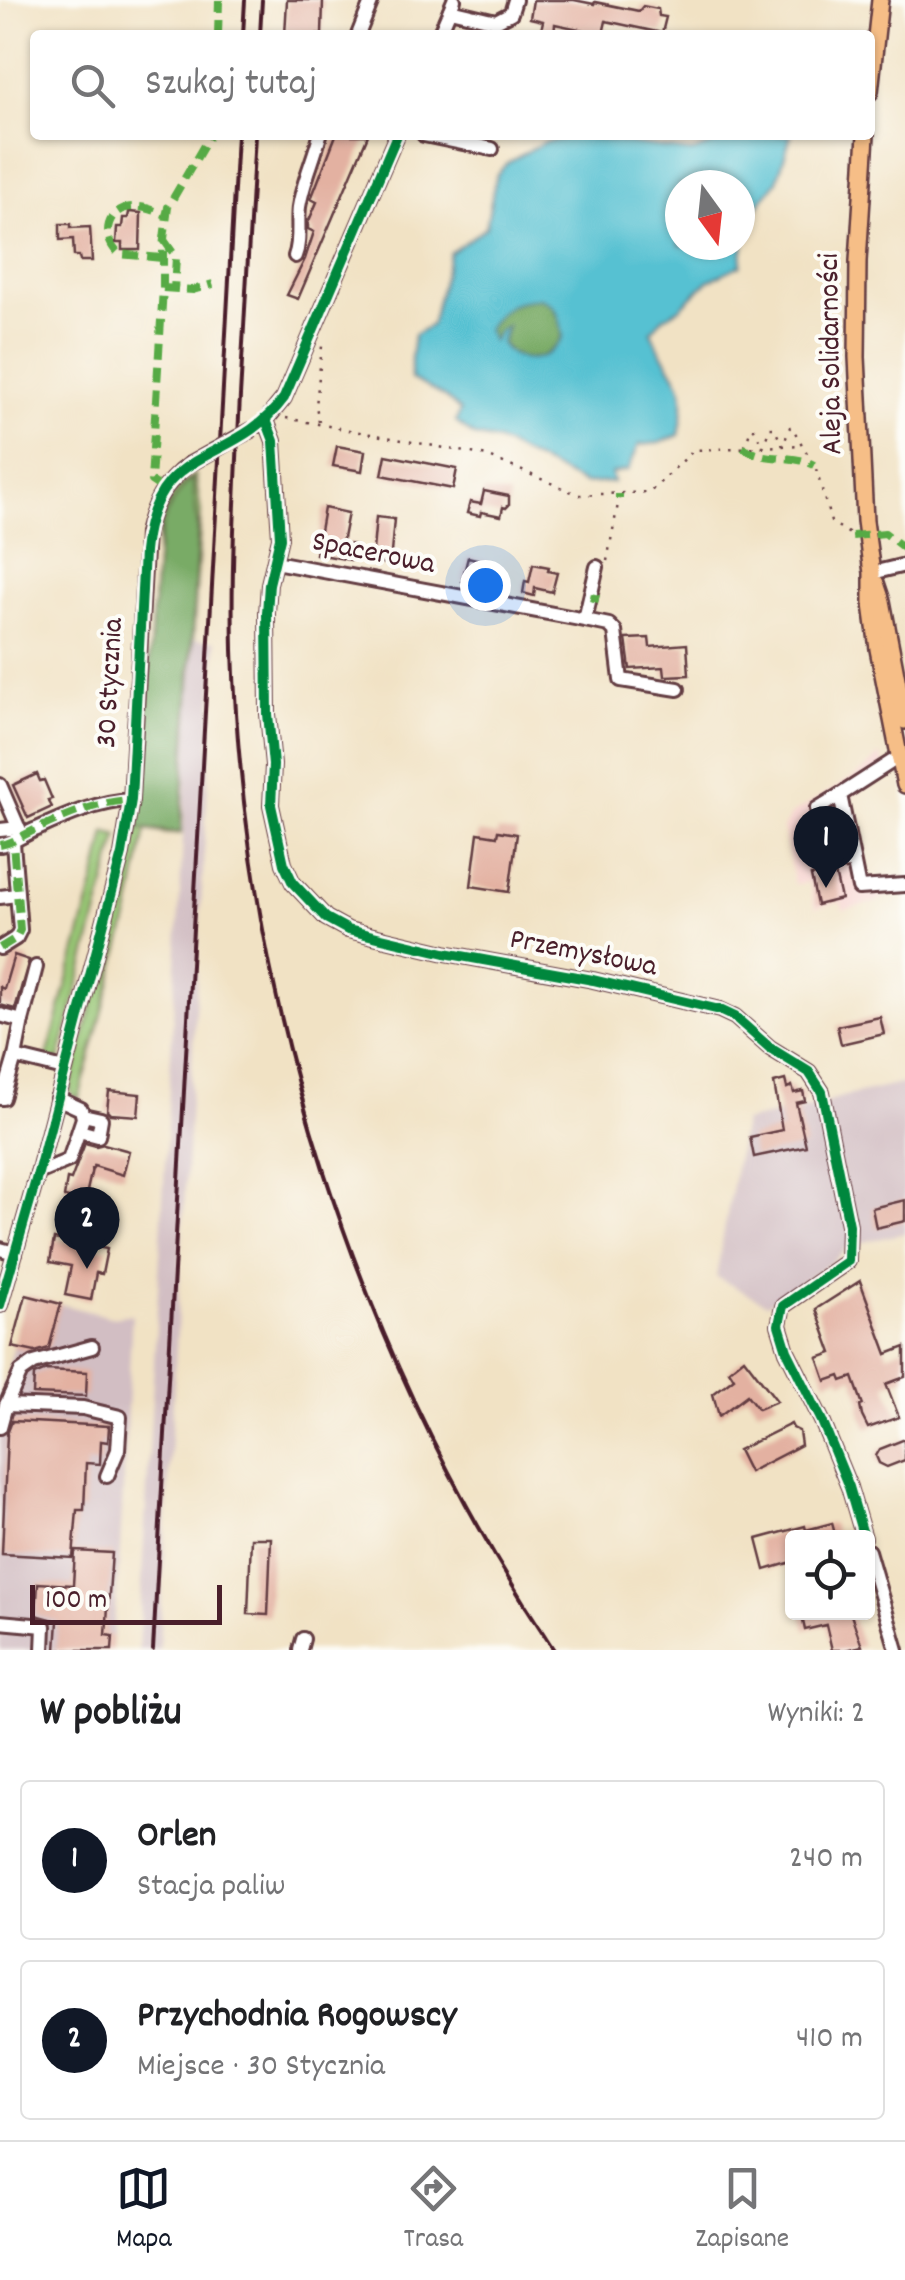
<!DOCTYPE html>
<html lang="pl">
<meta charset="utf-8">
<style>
:root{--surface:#fff;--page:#f2f2f2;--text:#202124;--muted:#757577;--line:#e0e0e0;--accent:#111827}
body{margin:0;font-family:Dekko,sans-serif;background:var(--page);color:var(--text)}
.controls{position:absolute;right:30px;bottom:30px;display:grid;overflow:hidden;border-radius:10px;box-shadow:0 2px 8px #0004}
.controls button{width:90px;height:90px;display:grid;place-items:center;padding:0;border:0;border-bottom:2px solid var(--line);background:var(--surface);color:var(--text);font:50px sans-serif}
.compass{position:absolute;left:665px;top:170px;width:90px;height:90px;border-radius:50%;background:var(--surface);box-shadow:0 2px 8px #0004;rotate:165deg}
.scale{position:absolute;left:30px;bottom:25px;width:192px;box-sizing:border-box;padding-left:10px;border:5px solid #4a1f2b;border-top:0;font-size:28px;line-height:35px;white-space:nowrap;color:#4a1f2b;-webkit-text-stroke:8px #fdfcf7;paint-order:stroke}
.you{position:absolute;left:485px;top:585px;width:35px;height:35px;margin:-25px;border:8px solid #fff;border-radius:50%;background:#1a73e8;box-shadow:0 0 0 15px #1a73e833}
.badge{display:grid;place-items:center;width:65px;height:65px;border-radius:50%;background:var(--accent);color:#fff;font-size:32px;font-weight:700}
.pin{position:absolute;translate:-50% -82px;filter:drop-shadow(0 2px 5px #0008)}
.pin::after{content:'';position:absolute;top:52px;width:35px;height:30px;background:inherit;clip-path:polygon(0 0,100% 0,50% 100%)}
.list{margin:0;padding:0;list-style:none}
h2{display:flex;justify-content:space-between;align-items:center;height:130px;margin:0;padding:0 40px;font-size:42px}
h2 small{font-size:32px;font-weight:400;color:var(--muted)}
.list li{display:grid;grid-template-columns:65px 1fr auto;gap:30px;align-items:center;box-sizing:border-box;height:160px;margin:0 20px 20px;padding:0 20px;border:2px solid var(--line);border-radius:10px}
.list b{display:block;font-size:38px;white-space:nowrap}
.list p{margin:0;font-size:32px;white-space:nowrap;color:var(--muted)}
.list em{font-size:32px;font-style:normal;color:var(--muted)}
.icon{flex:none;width:55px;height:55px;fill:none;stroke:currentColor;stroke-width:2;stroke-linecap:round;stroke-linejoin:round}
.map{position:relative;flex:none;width:905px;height:1650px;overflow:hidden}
.search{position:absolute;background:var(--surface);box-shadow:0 2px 8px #0004;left:30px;right:30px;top:30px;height:110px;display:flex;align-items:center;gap:25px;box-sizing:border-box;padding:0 35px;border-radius:10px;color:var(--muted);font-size:38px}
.sheet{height:490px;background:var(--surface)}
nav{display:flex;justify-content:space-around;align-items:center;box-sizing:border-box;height:140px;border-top:2px solid var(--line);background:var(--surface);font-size:28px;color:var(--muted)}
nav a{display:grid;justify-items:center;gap:5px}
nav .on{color:var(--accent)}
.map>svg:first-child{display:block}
.built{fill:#f7d0cd}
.industrial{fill:#d2bec3}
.green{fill:#97c675;stroke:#707250;stroke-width:2.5}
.forest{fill:#79ab66;stroke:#626548;stroke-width:2.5}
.water{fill:#56c1d2;stroke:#50707e;stroke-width:2.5;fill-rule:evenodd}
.building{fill:#e3b1a1}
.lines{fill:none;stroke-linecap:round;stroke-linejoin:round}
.minor-casing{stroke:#633c42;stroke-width:18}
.major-casing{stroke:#633c42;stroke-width:20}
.path{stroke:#633c42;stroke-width:2.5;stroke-dasharray:2.5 8;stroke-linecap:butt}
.minor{stroke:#fff;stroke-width:12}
.major{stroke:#f6be87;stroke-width:15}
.rail{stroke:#4a1f2b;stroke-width:4}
.minor-bridge-casing{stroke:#633c42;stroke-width:18;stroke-linecap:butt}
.minor-bridge{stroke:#fff;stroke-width:12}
.quiet{stroke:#57aa44;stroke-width:8;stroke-dasharray:15 8;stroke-linecap:butt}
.cycleway-casing{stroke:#fdfcf7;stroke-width:16}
.cycleway{stroke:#00873e;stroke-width:10}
.labels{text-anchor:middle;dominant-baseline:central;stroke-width:8;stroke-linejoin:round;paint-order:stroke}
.street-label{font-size:30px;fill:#4a1f2b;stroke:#fdfcf7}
</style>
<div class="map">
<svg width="905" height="1650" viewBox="0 0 905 1650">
<rect width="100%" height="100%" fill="#fdfcf7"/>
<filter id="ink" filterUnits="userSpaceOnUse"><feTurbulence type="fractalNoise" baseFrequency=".01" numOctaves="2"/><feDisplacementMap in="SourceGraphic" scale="20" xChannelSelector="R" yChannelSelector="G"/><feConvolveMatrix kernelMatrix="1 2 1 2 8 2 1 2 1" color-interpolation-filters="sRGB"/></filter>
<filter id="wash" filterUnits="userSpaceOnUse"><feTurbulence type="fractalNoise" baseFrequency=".0048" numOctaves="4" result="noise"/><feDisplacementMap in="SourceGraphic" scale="40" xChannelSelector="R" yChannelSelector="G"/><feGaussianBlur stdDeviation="2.25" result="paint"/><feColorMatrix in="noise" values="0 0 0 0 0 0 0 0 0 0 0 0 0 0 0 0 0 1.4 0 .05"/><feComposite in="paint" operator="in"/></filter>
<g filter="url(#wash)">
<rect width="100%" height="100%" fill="#f1e2c4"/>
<!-- built -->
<path class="built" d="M880,755l9,18 -37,23 -4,12 15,66 9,6 33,-3v16h-12l-17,9 -33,8 -2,-8 -26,6 -6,-26 -15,2 -11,-56 9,-14 71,-43z"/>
<!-- industrial -->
<g class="industrial">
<path d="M194,639l22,2 -57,1009h-21z"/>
<path d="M905,1083v150l-55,12 -17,17 -66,42 -51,-27 27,-155 81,-18 17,-7z"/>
<path d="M26,1295l84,22 22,-3 -12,236 -8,100h-112v-249z"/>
</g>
<!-- green -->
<g class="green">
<path d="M195,474l6,38 -20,321 -12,1 -23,-4 -17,86 -50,182 -6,-1 -3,-7 68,-261 21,-307c8,-20 17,-37 36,-48z"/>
<path d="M106,832l12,4 -59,224h-13l51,-187z"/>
</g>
<!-- forest -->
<g class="forest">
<path d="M540,297c19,10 19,19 23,39 -15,26 -43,32 -62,7l5,-15 -14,14 -6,-12c16,-24 26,-29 54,-33z"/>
<path d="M192,477l6,49 -17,307 -43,-5 18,-267c5,-39 9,-54 36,-84z"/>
</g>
<!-- water -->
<path class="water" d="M724,135h67l-14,46 -30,39 -6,45 -33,16 -28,27 -17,10 -12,13c7,20 21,35 29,53 6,15 2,36 -1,51l-20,8 -20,2 -11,25 -17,4 2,8 -29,2 -87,-43 -23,-5 -18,-14 4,-11c-13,-15 -31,-23 -49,-32v-21l3,-23 17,-10 19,-72 36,-26 10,-51 10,-12 38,-22 38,-6 110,16 31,-12zM680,185h60v60h-60zM540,298c19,9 19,18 23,38 -14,26 -44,32 -62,7l6,-17 -8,4 -7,11 -5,-12c15,-23 26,-28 53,-31z"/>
<g id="blocks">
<!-- building -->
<g class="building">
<path d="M287,0h36l-1,35h-37z"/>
<path d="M533,0h41l20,4 1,-2 44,9 4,-5 15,3 1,7 7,1 -4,16 -56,-12 -3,13 -48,-10 -1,11h-14l3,-14 -13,-3z"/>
<path d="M336,135h32l-70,164 -11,-4 18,-36 9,-27 -6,-3v-6l9,-21 -6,-3z"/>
<path d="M129,212l12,1 -1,37h-18v-7h-6l1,-16h5l1,-9h5z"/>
<path d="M60,224h11v4l19,-1 2,34h-12l-1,-5h-5l-1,-17 -13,1z"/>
<path d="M337,446l28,5 -3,20 -29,-5z"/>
<path d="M386,455l71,14 -4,20 -71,-14z"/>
<path d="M484,491l25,5v9l-3,3 -3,-1 -2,9 -20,-4 -1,4 -13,-3 3,-11 11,2z"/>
<path d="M324,508l24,5 -6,30 12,2 -3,15 -35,-6z"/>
<path d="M376,517l18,2 -4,45 -18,-2z"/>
<path d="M468,557l20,5 -6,25 -20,-6z"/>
<path d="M533,564l16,3 -1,4 9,2 -5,19 -17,-4 -1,8 -11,-3 2,-12 4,1z"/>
<path d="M649,638l1,9 37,-3 2,31 -24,1 -1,-9 -34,2 -4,-30z"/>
<path d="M37,774l3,7 4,-1 8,19 -4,1 4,7 -24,11 -15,-33z"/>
<path d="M498,831l19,3 -8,58 -38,-6 7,-53 19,3z"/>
<path d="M828,873h7l6,26 -24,6 -6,-29z"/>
<path d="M14,955l15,5 -14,49 -15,-4v-18l4,2z"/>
<path d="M880,1017l4,17 -43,10 -4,-18z"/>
<path d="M785,1080l2,8 5,-2 2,7 9,-2 2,10 -9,2 10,43 -52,11 -4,-20 32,-7 -8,-47z"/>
<path d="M109,1091l31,3 -2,22 -28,-2 -3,-3z"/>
<path d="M85,1143l11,3 8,-2 25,7 -6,24 -29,-9 -2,3 -5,22 3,1 -1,9 26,5 -4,22 -28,-6 5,-20 -24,-5 3,-18 4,1z"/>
<path d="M905,1200v21l-29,7 -4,-20z"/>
<path d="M54,1239l53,10 -5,25 -6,-1 -5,27 -26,-5 6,-29 -21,-4z"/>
<path d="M860,1281l27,73 18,-7v30l-19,7 13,33 -31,11 -6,-12 -2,-10 3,-1 -10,-28 -11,4 -2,-5 -14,5 -8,-23 14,-5 -16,-44z"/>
<path d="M26,1295l35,9 -12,44 -14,4 -23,-5z"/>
<path d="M744,1358l33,43 -19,8 -11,-14 -28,21 -6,-22 21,-16 -5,-8z"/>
<path d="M46,1370l41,2 -1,24 -53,-2 1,-19z"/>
<path d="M12,1421l97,5 -1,16 -7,-1 -1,23 -14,-1 -2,47h-7l-4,48 -71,-4 5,-120z"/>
<path d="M791,1424l2,4 6,3 2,14 -52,27 -11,-22z"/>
<path d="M905,1439v21l-18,7 -8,-4 -3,-7 4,-7z"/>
<path d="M832,1523l4,15h-44v24l-27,8 -8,-31 48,-13 1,4z"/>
<path d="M251,1538h20l-3,77 -20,-1z"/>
<path d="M75,1551l37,2 -6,82 7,1 -1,14h-56l2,-29 -22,-6 2,-32 35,2z"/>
<path d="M801,1612h49l12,34 -17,4h-13l-6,-25 -21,5z"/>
</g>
</g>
</g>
<g filter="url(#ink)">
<use href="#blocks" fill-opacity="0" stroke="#633c42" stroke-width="2.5"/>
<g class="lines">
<defs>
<g id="minor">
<path d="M450,10l46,11 15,-8 4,-13"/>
<path d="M358,35l14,-35"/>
<path d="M439,35l15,-35"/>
<path d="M424,135l68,14"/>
<path d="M295,256c6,-15 2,-33 4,-49 4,-25 15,-48 21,-72"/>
<path d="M266,420l8,21 6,97 -11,46 -2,29 1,101 5,51 -2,40 13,59 9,19 33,35 22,12 97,23 148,27 127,30 15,7 35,31 39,24 13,20 27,133 -1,36 -65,45 -4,19 8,26 35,70 27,66 15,51"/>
<path d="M260,425l6,-5 18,-22 113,-263"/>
<path d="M275,562l305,57 6,-4 11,-48"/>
<path d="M872,573l33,-8"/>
<path d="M580,619l29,6 6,6 6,49 57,9"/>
<path d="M899,757l-59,38 19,93 46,-3"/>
<path d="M0,785l22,51"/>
<path d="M822,829l-5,-20 23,-14"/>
<path d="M0,830l19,-2"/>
<path d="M0,845c15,-2 23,-11 37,-16 28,-13 63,-28 94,-29"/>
<path d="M826,848l3,15 24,-1"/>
<path d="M0,897l17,-2"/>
<path d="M0,948l16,-10 4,-8 -7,-87"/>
<path d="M0,1015l22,6 -7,36"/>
<path d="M22,1021l14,-54"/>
<path d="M0,1098h3l12,-41 49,12"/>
<path d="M79,1131l19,5 3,-17 -18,-4"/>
<path d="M38,1173l31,-13 14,-42 -2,-9 -24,-11"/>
<path d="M0,1249l15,4"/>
<path d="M0,1305l38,-132 84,-319 9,-54 15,-267c7,-29 18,-50 42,-68"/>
<path d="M6,1405l15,-33 13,-9 58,-16"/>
<path d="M0,1427l6,-22 77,3 37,9 -2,33 -11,26"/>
<path d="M868,1551l29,99"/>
<path d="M0,1622l44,4 -1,24"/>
<path d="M300,1650l3,-11"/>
</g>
<g id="major">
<path d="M870,92l10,-92"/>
<path d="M866,135l-8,126 -1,96 8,164 7,52v31l6,45 27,136"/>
<path d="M876,583l6,18 23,120"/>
</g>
</defs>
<!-- minor casing -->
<use href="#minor" class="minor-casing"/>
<!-- major casing -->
<use href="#major" class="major-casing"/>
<!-- path -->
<g class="path">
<path d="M286,418l201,38 92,39 71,-3 44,-42 108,-5"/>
<path d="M319,422l-3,-16 6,-60"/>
<path d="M745,446l6,-18 3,1 9,18 7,-19h4l9,18 7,-19h2l24,42 15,53 20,13"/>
<path d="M607,561l12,-62"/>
</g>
<!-- minor -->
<use href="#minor" class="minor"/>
<!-- major -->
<use href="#major" class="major"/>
<!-- rail -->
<g class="rail">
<path d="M243,35l2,-35"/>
<path d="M260,35l2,-35"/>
<path d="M255,135c-5,87 -10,174 -15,261 -4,85 -9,169 -7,254 11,353 125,706 321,1000"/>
<path d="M153,1650l84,-1515"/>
</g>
<defs>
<path id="minor-bridge" d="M188,465l65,-36"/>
</defs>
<!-- minor-bridge casing -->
<use href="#minor-bridge" class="minor-bridge-casing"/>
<!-- minor-bridge -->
<use href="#minor-bridge" class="minor-bridge"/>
<!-- quiet -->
<g class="quiet">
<path d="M218,35l1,-35"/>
<path d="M164,240l12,17 -2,33"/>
<path d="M162,258l-43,-4c-19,-16 -13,-47 15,-47 11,-1 23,5 33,8"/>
<path d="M163,288l30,2 20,-6"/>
<path d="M743,447c21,16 48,6 71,18"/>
<path d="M163,489l-12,-8 12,-193v-41l5,-40 42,-72"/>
<path d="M619,499v-5"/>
<path d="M852,536l33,-3 20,16"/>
<path d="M590,597l9,2"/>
<path d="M0,845c15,-2 23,-11 37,-16 28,-13 63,-28 94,-29"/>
<path d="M0,948l16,-10 4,-8 -7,-87"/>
</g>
<defs>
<g id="cycleway">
<path d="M266,420l8,21 6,97 -11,46 -2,29 1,101 5,51 -2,40 13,59 9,19 33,35 22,12 97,23 148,27 127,30 15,7 35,31 39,24 13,20 27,133 -1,36 -65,45 -4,19 8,26 35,70 27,66 15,51"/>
<path d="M0,1305l38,-132 84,-319 9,-54 13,-248c10,-111 88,-84 140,-154l113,-263"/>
</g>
</defs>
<!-- cycleway casing -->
<use href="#cycleway" class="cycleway-casing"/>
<!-- cycleway -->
<use href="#cycleway" class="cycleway"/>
</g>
</g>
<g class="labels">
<!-- street labels -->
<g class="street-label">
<text transform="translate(833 354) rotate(-91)">Aleja Solidarności</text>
<text transform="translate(373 555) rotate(11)">Spacerowa</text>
<text transform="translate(112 683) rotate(-87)">30 Stycznia</text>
<text transform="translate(583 955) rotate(11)">Przemysłowa</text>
</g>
</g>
</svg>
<div class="controls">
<button><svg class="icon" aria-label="locate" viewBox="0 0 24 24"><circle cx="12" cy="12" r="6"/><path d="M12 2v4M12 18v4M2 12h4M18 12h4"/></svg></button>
</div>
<svg class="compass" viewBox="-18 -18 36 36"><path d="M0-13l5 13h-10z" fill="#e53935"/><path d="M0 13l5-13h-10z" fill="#757577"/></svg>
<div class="scale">100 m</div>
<div class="you"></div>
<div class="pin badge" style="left:826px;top:888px">1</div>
<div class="pin badge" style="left:87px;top:1269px">2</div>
<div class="search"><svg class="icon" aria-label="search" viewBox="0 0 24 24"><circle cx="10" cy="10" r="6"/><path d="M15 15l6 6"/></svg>Szukaj tutaj</div>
</div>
<section class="sheet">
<h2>W pobliżu<small>Wyniki: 2</small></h2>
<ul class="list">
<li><span class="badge">1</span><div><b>Orlen</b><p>Stacja paliw</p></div><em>240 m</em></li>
<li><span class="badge">2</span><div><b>Przychodnia Rogowscy</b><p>Miejsce · 30 Stycznia</p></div><em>410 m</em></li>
</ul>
</section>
<nav>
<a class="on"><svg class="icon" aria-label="map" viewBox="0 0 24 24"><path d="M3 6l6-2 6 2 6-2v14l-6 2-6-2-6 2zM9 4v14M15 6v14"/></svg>Mapa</a>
<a><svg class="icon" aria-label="directions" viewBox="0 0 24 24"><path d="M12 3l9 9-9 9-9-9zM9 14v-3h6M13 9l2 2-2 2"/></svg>Trasa</a>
<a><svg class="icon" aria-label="saved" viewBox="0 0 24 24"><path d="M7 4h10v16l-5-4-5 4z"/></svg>Zapisane</a>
</nav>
